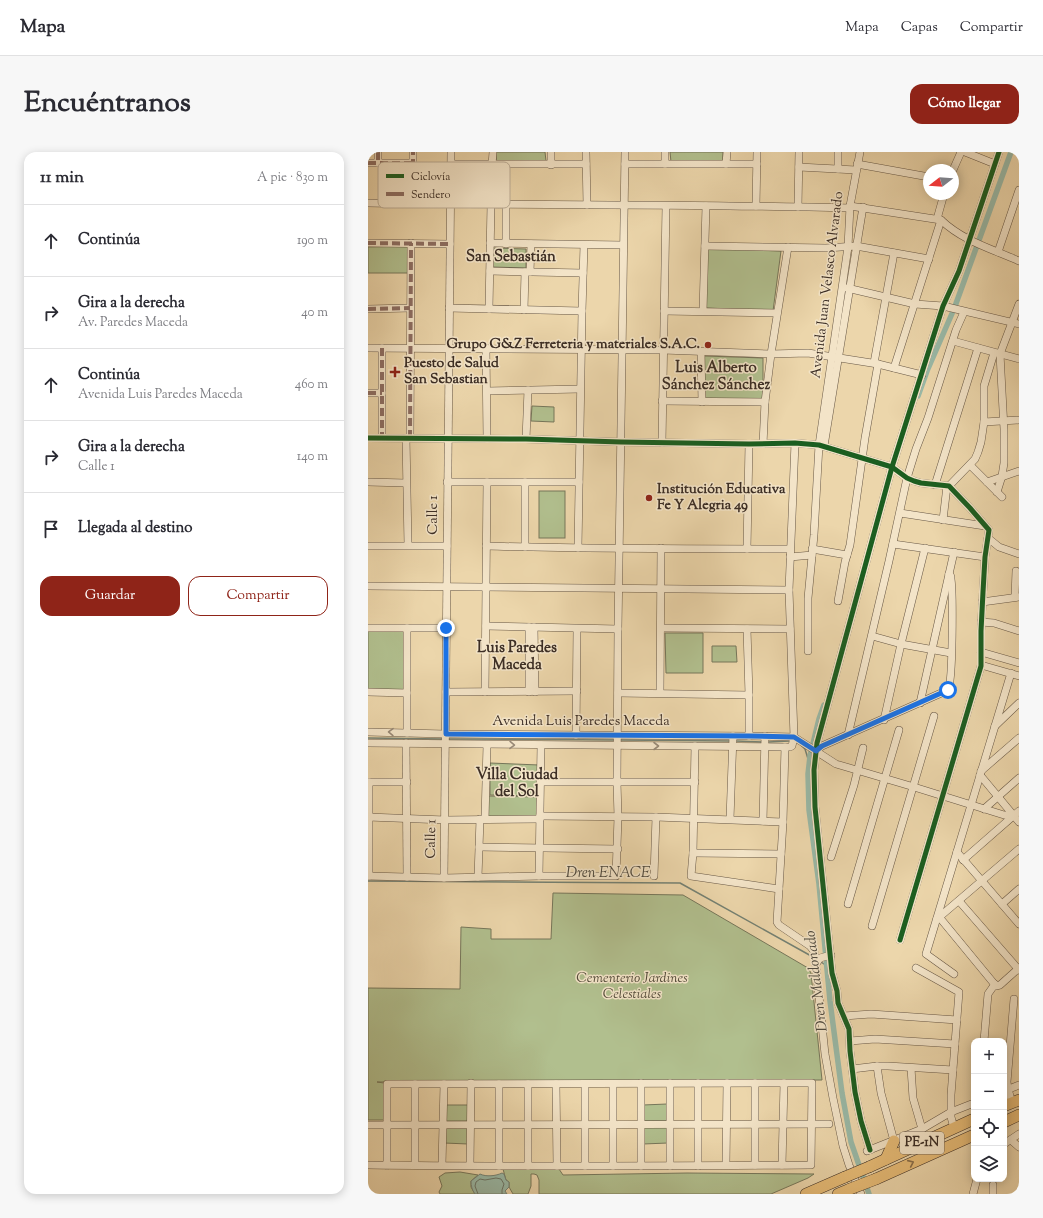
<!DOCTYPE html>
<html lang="es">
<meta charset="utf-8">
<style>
:root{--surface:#fff;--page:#f7f7f7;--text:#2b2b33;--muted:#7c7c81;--line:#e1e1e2;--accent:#8f2418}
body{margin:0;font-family:"Sorts Mill Goudy",serif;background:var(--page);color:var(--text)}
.controls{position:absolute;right:12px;bottom:12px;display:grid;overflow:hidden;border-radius:8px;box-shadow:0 2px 10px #0003}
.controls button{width:36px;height:36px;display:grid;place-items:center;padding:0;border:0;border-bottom:1px solid var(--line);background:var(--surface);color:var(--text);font:20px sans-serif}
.compass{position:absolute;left:555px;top:12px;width:36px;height:36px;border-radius:50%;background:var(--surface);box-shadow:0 2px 10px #0003;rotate:253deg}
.stop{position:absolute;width:12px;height:12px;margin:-9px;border:3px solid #1a73e8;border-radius:50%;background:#fff}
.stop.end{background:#1a73e8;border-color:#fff;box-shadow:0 1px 4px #0008}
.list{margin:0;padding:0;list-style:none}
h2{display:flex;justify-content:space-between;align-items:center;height:52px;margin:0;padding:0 16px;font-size:17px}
h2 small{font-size:13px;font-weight:400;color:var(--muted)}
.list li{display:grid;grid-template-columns:26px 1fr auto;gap:12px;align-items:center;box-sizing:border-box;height:72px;padding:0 16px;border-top:1px solid var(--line)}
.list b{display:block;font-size:15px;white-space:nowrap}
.list p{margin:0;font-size:13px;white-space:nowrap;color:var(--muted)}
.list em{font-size:13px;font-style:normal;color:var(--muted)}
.actions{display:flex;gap:8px;padding:12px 16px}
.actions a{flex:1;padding:9px 0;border:1px solid var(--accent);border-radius:12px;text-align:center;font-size:14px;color:var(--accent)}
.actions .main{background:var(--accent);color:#fff}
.icon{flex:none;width:22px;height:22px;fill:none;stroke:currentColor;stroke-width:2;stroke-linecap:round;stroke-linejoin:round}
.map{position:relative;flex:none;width:651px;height:1042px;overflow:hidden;border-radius:12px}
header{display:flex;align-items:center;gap:24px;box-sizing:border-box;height:56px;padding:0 20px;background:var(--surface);border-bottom:1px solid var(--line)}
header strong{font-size:19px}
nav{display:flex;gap:22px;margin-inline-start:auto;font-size:14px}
.intro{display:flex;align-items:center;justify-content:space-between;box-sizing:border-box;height:96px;padding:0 24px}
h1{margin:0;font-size:28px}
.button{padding:10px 18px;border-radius:12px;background:var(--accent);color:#fff;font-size:14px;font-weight:700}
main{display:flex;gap:24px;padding:0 24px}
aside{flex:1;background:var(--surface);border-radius:12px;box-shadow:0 2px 10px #0003}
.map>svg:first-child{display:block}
.green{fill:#b1bf8e;stroke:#76765a}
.water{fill:#99b9a7;stroke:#748173}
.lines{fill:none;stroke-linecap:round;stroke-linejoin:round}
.shore{stroke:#6a7466;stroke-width:1}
.stream{stroke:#748173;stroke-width:1.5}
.canal{stroke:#99b9a7;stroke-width:5.5}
.minor-casing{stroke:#685846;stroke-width:8}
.highway-casing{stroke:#3c2e25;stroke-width:12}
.minor{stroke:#f3e4c8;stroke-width:7}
.highway{stroke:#e6bb76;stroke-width:11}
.highway-bridge-casing{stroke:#3c2e25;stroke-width:12;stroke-linecap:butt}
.highway-bridge{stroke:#e6bb76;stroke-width:11}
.quiet{stroke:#8d6e63;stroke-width:4;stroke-dasharray:8 4;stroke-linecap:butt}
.cycleway-casing{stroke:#f3e4c8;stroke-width:8}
.cycleway{stroke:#1b5e20;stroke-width:5}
.oneway{stroke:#988976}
.oneway2{stroke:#886d49}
.route{stroke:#1a73e8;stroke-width:5}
.poi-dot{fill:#8f2418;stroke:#f3e4c8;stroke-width:1.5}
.labels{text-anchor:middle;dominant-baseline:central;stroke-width:3;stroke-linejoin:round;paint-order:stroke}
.shield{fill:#f3e4c8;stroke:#736556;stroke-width:1}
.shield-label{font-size:13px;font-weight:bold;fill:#3c2e25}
.street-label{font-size:14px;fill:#3c2e25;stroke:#f3e4c8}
.poi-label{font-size:14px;font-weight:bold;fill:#3c2e25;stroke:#f3e4c8;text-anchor:start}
.park-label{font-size:14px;font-style:italic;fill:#534b3a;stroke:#f3e4c8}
.neighbourhood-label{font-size:15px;font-weight:bold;fill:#3c2e25;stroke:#f3e4c8}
.water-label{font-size:15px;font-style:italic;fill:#4f4a3f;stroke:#f3e4c8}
.key{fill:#f3e4c8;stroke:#bcad97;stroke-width:1}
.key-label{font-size:11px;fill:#3c2e25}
</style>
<header>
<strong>Mapa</strong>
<nav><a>Mapa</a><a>Capas</a><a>Compartir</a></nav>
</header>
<div class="intro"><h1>Encuéntranos</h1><a class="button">Cómo llegar</a></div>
<main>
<aside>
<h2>11 min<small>A pie · 830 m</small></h2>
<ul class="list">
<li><svg class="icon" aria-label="ahead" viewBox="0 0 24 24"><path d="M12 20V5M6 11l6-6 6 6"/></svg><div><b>Continúa</b></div><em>190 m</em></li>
<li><svg class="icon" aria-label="right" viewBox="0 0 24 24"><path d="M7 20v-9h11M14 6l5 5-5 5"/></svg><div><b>Gira a la derecha</b><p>Av. Paredes Maceda</p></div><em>40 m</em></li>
<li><svg class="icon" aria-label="ahead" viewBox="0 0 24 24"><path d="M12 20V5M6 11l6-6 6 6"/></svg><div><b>Continúa</b><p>Avenida Luis Paredes Maceda</p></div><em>460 m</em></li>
<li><svg class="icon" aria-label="right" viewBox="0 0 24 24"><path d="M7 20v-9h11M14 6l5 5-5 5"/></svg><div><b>Gira a la derecha</b><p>Calle 1</p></div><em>140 m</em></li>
<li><svg class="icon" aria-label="arrive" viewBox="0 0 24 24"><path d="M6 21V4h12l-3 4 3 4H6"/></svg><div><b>Llegada al destino</b></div></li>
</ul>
<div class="actions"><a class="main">Guardar</a><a>Compartir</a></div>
</aside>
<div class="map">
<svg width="651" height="1042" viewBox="0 0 651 1042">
<rect width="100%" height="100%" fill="#ecd6ab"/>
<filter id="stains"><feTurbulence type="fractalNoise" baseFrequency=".005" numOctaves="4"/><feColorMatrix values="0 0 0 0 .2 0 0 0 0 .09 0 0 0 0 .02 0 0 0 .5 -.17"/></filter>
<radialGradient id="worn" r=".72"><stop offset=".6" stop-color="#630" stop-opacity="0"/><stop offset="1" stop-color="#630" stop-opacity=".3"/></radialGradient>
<!-- green -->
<g class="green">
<path d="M128,0h49l1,9h-50z"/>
<path d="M302,0h53v9l-52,1z"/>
<path d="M40,94v27h-40v-26z"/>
<path d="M125,96l33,1v19l-34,-1z"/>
<path d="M339,96l74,3 -8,60 -67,-3z"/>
<path d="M336,204l59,2v40l-2,1h-55l-2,-1z"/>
<path d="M164,254l22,1v15l-23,-1z"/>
<rect x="171" y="339" width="26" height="47"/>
<path d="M0,477l36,1v61h-36z"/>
<path d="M297,481h38v40h-37z"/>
<path d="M344,494h24l1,16h-25z"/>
<path d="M122,611l49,2 -2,31 -47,-1z"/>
<path d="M120,644l49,1v21l-47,-1 -2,-2z"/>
<path d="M185,741l130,2 125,73 3,5 11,107 -445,2 7,1v37h-16v-132l92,1 1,-62 30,2v10h60z"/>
<path d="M299,952l1,17h-25v-16z"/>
<rect x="76" y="953" width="25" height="16"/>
<path d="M275,975h25v16l-25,1z"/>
<path d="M76,976h25l-1,16 -24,-1z"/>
<path d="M135,1017h56l4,6 124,-2 127,1 -6,4 -37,16h-232v-14l-2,-5 -3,-1h-3v12l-3,8h-15l-4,-7v-5l-3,-2z"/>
<path d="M92,1020l18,3 -7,6v6l4,7h-35l-1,-2 3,-6 -3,-9 6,-4z"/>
</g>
<!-- water -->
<path class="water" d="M134,1021l2,1 2,6 3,2v5l-4,4 2,3h-32c-3,-4 -4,-8 -4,-13l9,-7c6,3 16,2 22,-1z"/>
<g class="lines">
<!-- shore -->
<path class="shore" d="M110,1042l-3,-8 1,-4 4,-3 5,1 11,-2 5,1 3,5 -2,6v4"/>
<!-- stream -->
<g class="stream">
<path d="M0,586l74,1"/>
<path d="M80,587l166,1"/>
<path d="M252,588l110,1"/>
<path d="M368,589l26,1"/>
<path d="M400,590l22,-1"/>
<path d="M434,594l3,3 4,13"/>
<path d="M0,729l312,2 133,74"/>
<path d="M453,810l6,4"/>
</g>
<!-- canal -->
<g class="canal">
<path d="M550,244l9,-25 27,-62 57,-157"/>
<path d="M456,553l-5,14 -9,37 -2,18 1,36 10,74 11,117 12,92 9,49 18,52"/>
</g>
<defs>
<g id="minor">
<path d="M10,0v11"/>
<path d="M183,0v13"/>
<path d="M218,0l1,53"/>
<path d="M597,0l30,12"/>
<path d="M0,11h45"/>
<path d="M83,12h135"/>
<path d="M257,12h132"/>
<path d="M297,12v-12"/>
<path d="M358,12l1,-12"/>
<path d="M489,12l72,13"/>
<path d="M124,13l1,-13"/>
<path d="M431,15l57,3"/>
<path d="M470,17v-17"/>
<path d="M585,18l8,-18"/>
<path d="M0,51c161,2 321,1 482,5"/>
<path d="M45,51v-51"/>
<path d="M388,54l1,-54"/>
<path d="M482,54l91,14c22,21 51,29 78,41"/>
<path d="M430,55l1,-55"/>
<path d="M569,67l7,-25"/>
<path d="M0,91l82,1"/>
<path d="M122,91l133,2"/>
<path d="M138,92v-40"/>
<path d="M337,94l121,2 30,-2 73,13"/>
<path d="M630,100l21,-62"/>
<path d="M122,119l93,2"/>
<path d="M162,120l1,-28"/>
<path d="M479,136l68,16 28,2 76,18"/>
<path d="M81,156l133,3"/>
<path d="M0,157l42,-1"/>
<path d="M121,157l2,-105"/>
<path d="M156,158l1,-38"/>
<path d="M296,159l113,2"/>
<path d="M335,159l3,-105"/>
<path d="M585,189l66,18"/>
<path d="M0,196l295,2 108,4 37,-1 70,11 44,11"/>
<path d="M14,196v90"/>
<path d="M118,196l1,91"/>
<path d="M333,200l1,50"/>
<path d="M506,211l20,-110"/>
<path d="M526,216l47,-148"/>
<path d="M119,239l93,-2"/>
<path d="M0,241h14"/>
<path d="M294,249l103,1"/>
<path d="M616,270l35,-2"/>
<path d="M0,286l158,1 95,3 128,2 46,-1 24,2 73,22 15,11 7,3 7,2 28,3 21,22 19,22 -4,27 -2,35 -2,39v35l-81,274"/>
<path d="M38,286l2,107"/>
<path d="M42,286l1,-195"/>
<path d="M158,287l2,-49"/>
<path d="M294,291l4,-237"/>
<path d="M395,292l2,-42 6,-48 17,-107"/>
<path d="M456,294l39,-239"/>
<path d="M602,313l32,32"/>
<path d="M0,330l38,1"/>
<path d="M79,330h132"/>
<path d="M157,330v65"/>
<path d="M619,330l32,-11"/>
<path d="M567,333l43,-137"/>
<path d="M581,334l26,-27 3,-7 3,-10 3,-20v-36l10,-33"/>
<path d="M629,340l5,-16 2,-13v-34l-4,-75 19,-50"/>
<path d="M532,361l85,13"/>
<path d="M575,368l4,-34"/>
<path d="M620,386l11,9 20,7"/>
<path d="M525,392l92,13"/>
<path d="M0,394h79"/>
<path d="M118,394c101,3 203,3 304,3"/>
<path d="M210,396l4,-237 2,-66"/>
<path d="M379,397l2,-105"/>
<path d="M444,397l35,6"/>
<path d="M422,405l22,-2"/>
<path d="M0,434l421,4"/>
<path d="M647,445l1,-26"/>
<path d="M470,449l7,-39 5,-17 15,-107 13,-74"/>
<path d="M614,450l37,-5"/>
<path d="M613,470l13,1 25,8"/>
<path d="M118,474l132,3"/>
<path d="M166,475l1,65"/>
<path d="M0,476h78"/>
<path d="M293,476l129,1"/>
<path d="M379,477l2,66v41"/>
<path d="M504,484l29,8 50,9"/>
<path d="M440,499v-53l6,-63 5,-90 29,-198 2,-41 10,-54"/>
<path d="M613,500l38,11"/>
<path d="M613,513l38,11"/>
<path d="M0,540l39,1"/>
<path d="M78,540l131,-1"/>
<path d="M117,540l2,-210"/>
<path d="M161,540v-65"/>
<path d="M250,541l131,2"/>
<path d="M292,541l1,-145"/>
<path d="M552,551l34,-151"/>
<path d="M516,568l17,-76 24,-96"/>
<path d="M627,574l24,-23"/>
<path d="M0,580l77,2 304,2 45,1"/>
<path d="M39,581v-105"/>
<path d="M208,583l1,-106"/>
<path d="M480,583l41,-174 18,-83 9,-29 12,-31 28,-88 8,-18"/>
<path d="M426,585l42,27 78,23 90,28 9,1"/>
<path d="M0,591l417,4h5l2,-1 2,-9 -5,-147 6,-147"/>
<path d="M38,591l1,134"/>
<path d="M327,594l-2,107 -2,23 88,13"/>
<path d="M417,595l-2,75 -6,100 2,3 31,21 4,5 2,16 9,87 8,44 10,48 6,19 12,29"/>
<path d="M448,599l6,-5 126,-56c5,-8 5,-97 3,-111 0,-3 0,-3 -2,-5"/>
<path d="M613,619l38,-33"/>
<path d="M612,623l39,47"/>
<path d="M0,630h39"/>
<path d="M1,630v94"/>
<path d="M172,630h155"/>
<path d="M616,657l35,-31"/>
<path d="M172,664l116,1 127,5"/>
<path d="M0,665l77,3 95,-1"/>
<path d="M117,667l2,-74"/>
<path d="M362,667l3,-83"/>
<path d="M395,669l2,-85"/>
<path d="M111,695l139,2"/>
<path d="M589,700l62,72"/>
<path d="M325,701l88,1"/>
<path d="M463,705l23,-72 9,-37"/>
<path d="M595,708l56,-49"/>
<path d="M0,724l76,2 95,-2h77l2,-59 -1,-35 1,-153 7,-477"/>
<path d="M171,724l2,-131"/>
<path d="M286,724l2,-59"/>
<path d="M110,725l2,-58"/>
<path d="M76,726l7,-726"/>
<path d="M591,749l60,69"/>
<path d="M480,752l51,-174"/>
<path d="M634,752l17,-15"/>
<path d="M572,766l56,68 4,-1 19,-17"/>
<path d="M569,767l82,-70"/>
<path d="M504,774l62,-210"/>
<path d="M448,812l4,-6 11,-3"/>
<path d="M548,816l43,24 -8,103v22l3,11"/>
<path d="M586,822l-28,-20 85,-281"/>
<path d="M476,864l27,-2 86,6"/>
<path d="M482,889l25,-2 80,5"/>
<path d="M616,889l4,-47 7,-10"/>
<path d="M509,914l4,27 13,48"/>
<path d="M543,916l2,30 9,31"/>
<path d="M484,917l25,-3h11l65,4"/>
<path d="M330,931v83"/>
<path d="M131,932v82"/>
<path d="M188,932l1,82"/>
<path d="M217,932v82"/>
<path d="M636,939l15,-6"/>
<path d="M644,951l-4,-14 -1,-7 7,-83"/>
<path d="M0,973l461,-1"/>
<path d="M643,988l8,7"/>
<path d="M636,992l15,-10"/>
<path d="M502,998l-9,-29 -6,-29 -5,-41 -1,-22 -11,-26 -1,-12 -5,-18 -17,-166 -1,-37 3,-27 75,-276 51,-161 16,-35 40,-119"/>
<path d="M499,999l55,-22 29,-17 23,-9"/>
<path d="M0,1013c148,2 295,1 443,0l1,-82 -425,1v82"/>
<path d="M47,1013v-81"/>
<path d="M74,1013l2,-81"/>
<path d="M102,1013l1,-82"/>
<path d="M358,1013l1,-82"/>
<path d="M387,1013v-82"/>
<path d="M414,1013l2,-82"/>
<path d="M160,1014v-82"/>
<path d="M245,1014v-82"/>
<path d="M273,1014v-83"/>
<path d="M302,1014v-83"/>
<path d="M625,1033v9"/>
<path d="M605,1042l4,-15"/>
</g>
<g id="highway">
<path d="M636,954l15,-6"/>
<path d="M636,970l15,-7"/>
<path d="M518,1007l8,-18"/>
<path d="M501,1015l105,-48"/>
<path d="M508,1027l98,-44"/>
<path d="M438,1042l39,-17"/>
<path d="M470,1042l12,-5"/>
</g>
</defs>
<!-- minor casing -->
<use href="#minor" class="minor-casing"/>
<!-- highway casing -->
<use href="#highway" class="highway-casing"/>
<!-- minor -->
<use href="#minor" class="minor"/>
<!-- highway -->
<use href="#highway" class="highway"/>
<defs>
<g id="highway-bridge">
<path d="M477,1025l24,-10"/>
<path d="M482,1037l26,-10"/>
</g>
</defs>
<!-- highway-bridge casing -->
<use href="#highway-bridge" class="highway-bridge-casing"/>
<!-- highway-bridge -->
<use href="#highway-bridge" class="highway-bridge"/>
<!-- quiet -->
<g class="quiet">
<path d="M10,0v11"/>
<path d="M0,11h45"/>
<path d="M45,51v-51"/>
<path d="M0,91l82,1"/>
<path d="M0,157l42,-1"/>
<path d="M14,196v90"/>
<path d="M0,241h14"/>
<path d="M42,286l1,-195"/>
</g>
<defs>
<g id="cycleway">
<path d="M0,286l158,1 95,3 128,2 46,-1 24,2 73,22 15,11 7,3 7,2 28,3 21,22 19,22 -4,27 -2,35 -2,39v35l-81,274"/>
<path d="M502,998l-9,-29 -6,-29 -5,-41 -1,-22 -11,-26 -1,-12 -5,-18 -17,-166 -1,-37 3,-27 75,-276 51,-161 16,-35 40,-119"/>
</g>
</defs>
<!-- cycleway casing -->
<use href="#cycleway" class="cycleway-casing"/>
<!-- cycleway -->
<use href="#cycleway" class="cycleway"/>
</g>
<!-- one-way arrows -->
<defs><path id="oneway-chevron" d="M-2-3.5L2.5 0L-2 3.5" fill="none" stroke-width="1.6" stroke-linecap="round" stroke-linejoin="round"/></defs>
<g class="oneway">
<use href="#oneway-chevron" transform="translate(23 580) rotate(-179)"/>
<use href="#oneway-chevron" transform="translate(144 593) rotate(1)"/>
<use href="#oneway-chevron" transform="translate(288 594)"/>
</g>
<use class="oneway2" href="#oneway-chevron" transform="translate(543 1011) rotate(-24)"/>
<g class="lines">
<!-- route -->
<path class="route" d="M78,476v106l303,2 45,1 22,14 6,-5 126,-56"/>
</g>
<!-- markers -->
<g class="poi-dot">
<circle cx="340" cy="193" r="4"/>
<path d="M25 214h4v4h4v4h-4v4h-4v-4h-4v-4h4z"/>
<circle cx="281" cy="346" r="4"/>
</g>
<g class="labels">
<!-- shield labels -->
<rect class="shield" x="532" y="980" width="44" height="22" rx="3"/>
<g class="shield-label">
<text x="554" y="991">PE-1N</text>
</g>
<!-- street labels -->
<g class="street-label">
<text transform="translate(460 133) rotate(-83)">Avenida Juan Velasco Alvarado</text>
<text transform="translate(66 363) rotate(-90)">Calle 1</text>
<text x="213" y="570">Avenida Luis Paredes Maceda</text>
<text transform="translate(64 687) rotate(-89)">Calle 1</text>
</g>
<!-- poi labels -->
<g class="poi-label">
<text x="332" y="193" text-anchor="end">Grupo G&amp;Z Ferreteria y materiales S.A.C.</text>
<text x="36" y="212">Puesto de Salud<tspan x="36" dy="16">San Sebastian</tspan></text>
<text x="289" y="338">Institución Educativa<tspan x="289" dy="16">Fe Y Alegria 49</tspan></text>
</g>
<!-- park labels -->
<g class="park-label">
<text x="264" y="827">Cementerio Jardines<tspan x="264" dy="16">Celestiales</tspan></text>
</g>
<!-- neighbourhood labels -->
<g class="neighbourhood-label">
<text x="143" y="105">San Sebastián</text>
<text x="348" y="216">Luis Alberto<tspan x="348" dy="17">Sánchez Sánchez</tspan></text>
<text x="149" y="496">Luis Paredes<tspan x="149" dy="17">Maceda</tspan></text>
<text x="149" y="623">Villa Ciudad<tspan x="149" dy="17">del Sol</tspan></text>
</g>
<!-- water labels -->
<g class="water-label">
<text x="240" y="721">Dren ENACE</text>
<text transform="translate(449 829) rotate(-97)">Dren Maldonado</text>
</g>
</g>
<!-- legend -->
<rect x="10" y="10" width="132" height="46" rx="6" class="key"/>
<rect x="18" y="22" width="18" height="4" fill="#1b5e20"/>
<rect x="18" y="40" width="18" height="4" fill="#8d6e63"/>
<g class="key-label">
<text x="43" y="28">Ciclovía</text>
<text x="43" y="46">Sendero</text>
</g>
<rect width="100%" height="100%" filter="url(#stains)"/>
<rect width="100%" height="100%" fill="url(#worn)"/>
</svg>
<div class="controls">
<button>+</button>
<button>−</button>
<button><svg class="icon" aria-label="locate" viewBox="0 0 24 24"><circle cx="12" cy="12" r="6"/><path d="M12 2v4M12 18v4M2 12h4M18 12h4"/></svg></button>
<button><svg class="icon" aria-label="layers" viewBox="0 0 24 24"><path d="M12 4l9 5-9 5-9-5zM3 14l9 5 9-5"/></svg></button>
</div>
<svg class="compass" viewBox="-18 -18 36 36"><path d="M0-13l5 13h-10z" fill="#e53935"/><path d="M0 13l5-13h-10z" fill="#7c7c81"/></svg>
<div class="stop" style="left:580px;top:538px"></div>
<div class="stop end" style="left:78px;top:476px"></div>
</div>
</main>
